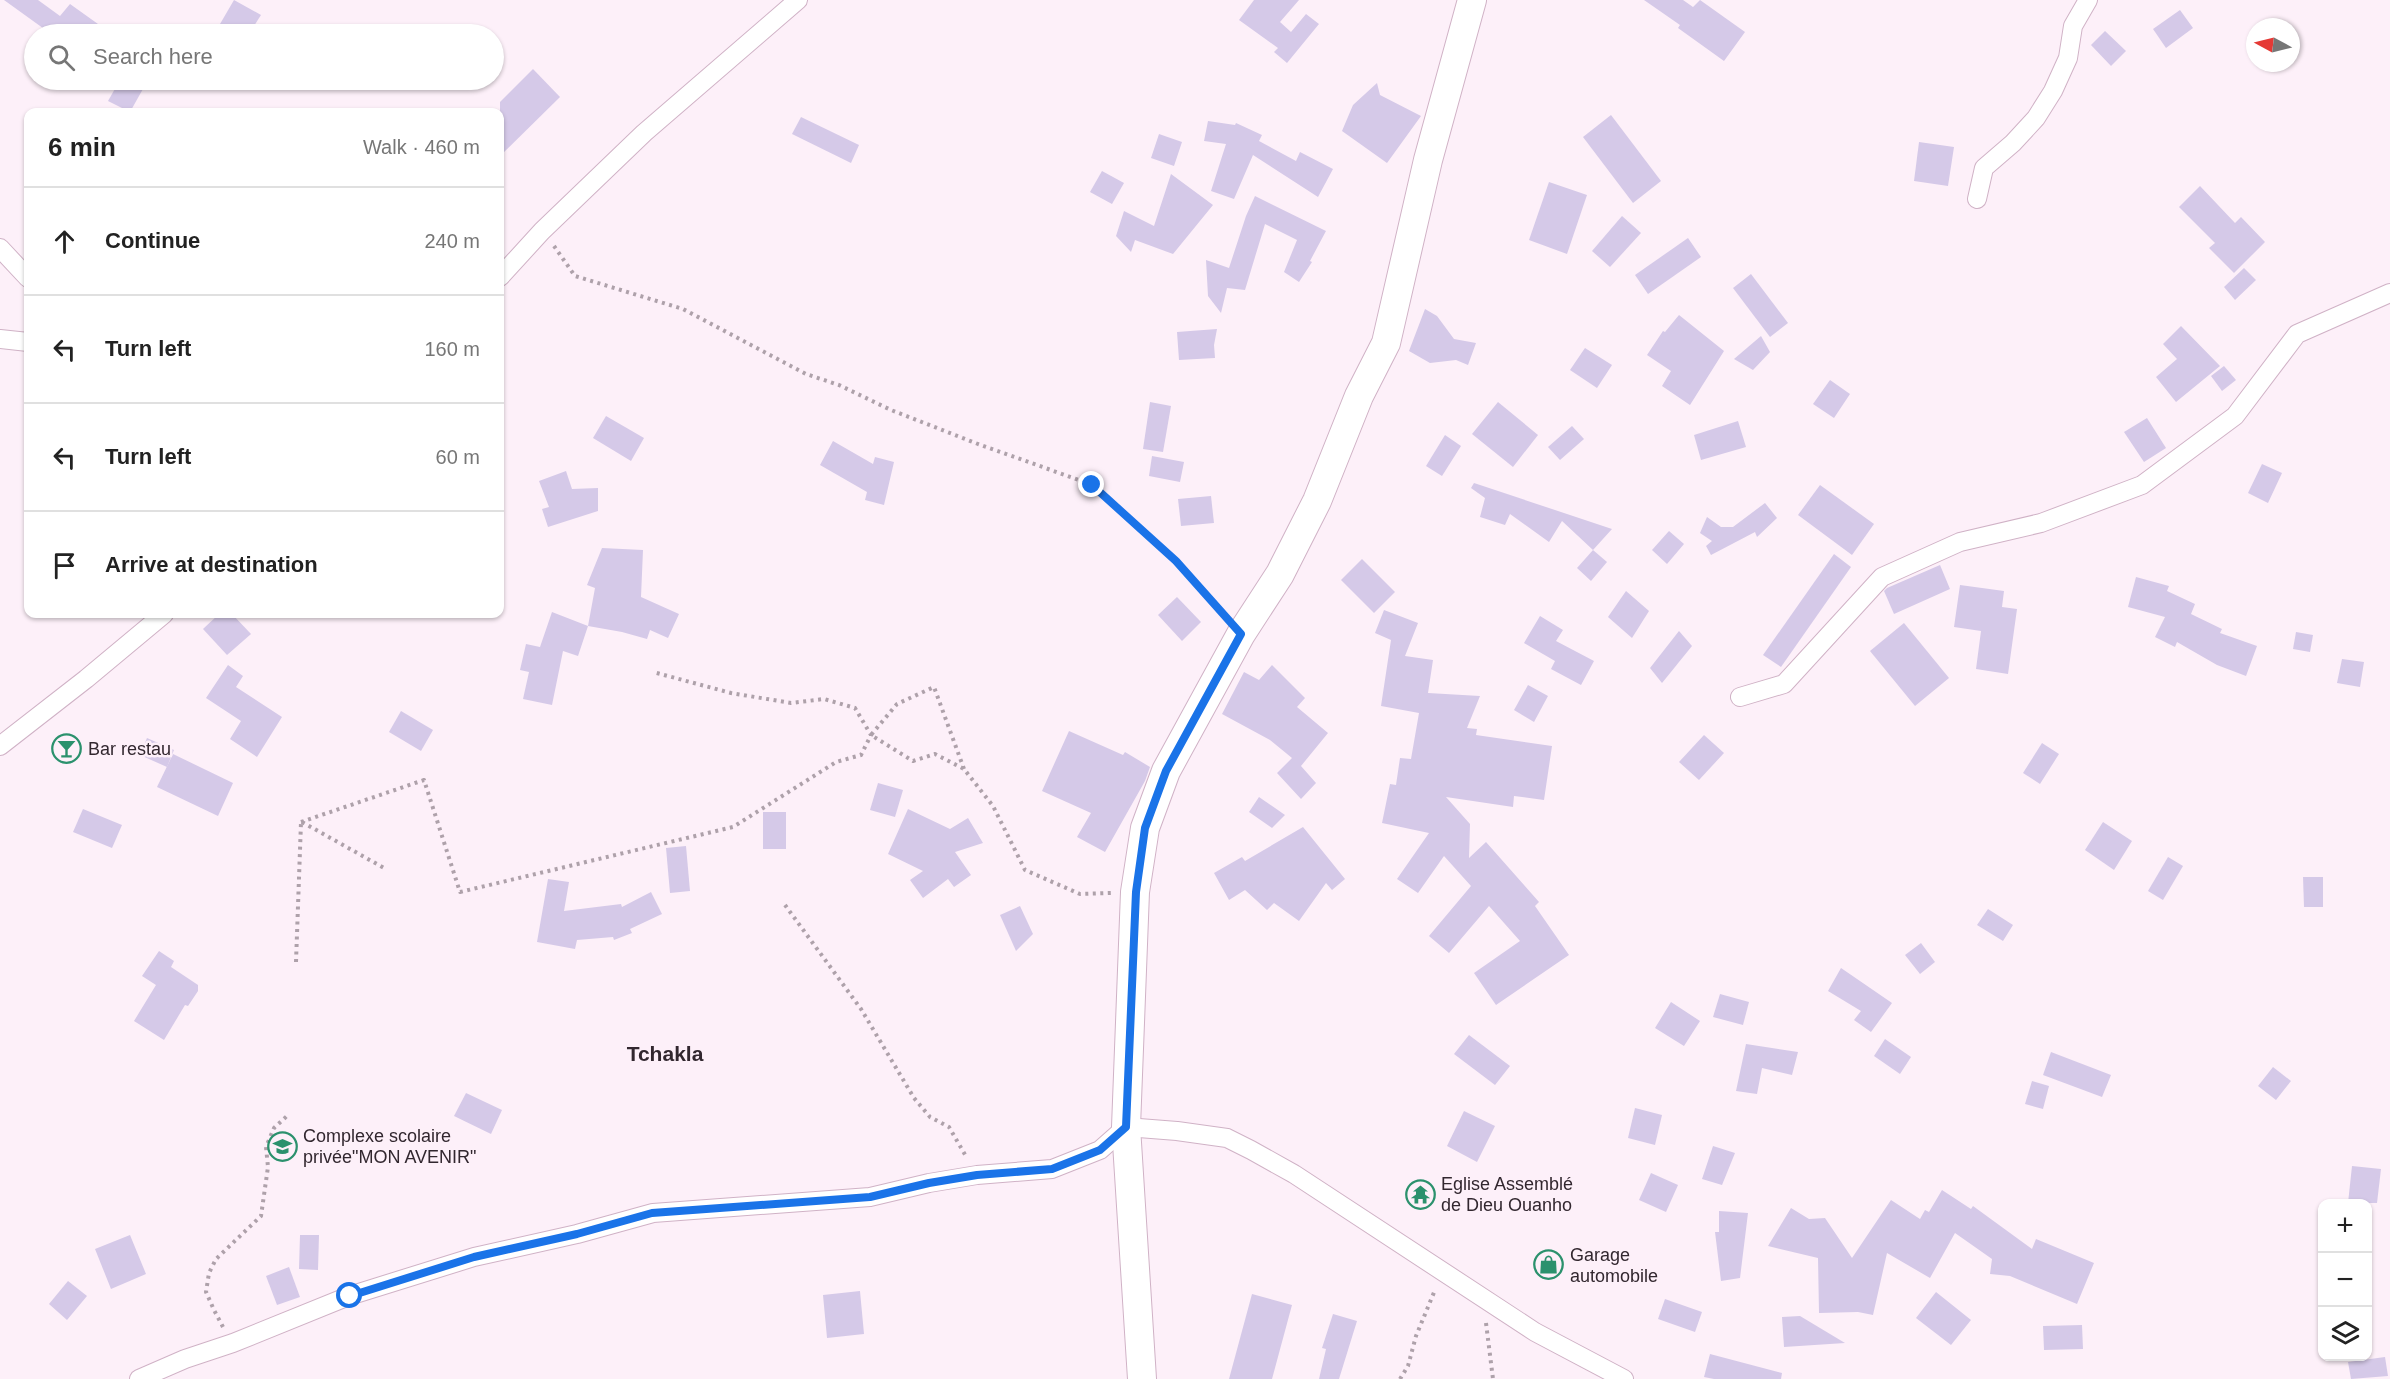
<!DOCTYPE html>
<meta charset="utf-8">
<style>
:root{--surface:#fff;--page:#f6f6f6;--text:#222;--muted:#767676;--line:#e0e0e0}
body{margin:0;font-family:Arial,sans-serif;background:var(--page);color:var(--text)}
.controls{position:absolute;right:18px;bottom:18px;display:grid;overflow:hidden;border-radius:12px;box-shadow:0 2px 4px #0004}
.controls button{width:54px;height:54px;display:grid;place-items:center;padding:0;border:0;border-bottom:2px solid var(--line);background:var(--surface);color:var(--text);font:30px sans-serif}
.compass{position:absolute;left:2246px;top:18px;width:54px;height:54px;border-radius:50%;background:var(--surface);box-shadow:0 2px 4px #0004;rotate:277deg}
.stop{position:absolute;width:18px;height:18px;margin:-14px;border:4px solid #1a73e8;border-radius:50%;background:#fff}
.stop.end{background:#1a73e8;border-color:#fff;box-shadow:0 2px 6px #0008}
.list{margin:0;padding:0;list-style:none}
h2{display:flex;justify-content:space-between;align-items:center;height:78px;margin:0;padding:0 24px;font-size:26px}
h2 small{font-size:20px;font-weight:400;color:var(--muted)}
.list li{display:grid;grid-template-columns:39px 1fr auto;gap:18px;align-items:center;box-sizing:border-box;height:108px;padding:0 24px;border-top:2px solid var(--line)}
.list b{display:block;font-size:22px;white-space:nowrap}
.list em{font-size:20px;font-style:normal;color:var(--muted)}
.icon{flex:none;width:33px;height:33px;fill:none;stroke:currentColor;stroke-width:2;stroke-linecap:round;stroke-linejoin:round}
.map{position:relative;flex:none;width:2390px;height:1379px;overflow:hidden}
.search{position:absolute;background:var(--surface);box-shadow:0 2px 4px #0004;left:24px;top:24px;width:480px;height:66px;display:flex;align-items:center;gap:15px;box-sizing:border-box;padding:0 21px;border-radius:33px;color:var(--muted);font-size:22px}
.panel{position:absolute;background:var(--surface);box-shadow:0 2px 4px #0004;left:24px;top:108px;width:480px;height:510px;border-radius:12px}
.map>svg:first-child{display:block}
.building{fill:#d5c9e8}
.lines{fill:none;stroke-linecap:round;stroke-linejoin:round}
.minor-casing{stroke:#d0b2c6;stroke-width:20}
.primary-casing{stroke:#d0b2c6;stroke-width:30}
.path{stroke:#aea1aa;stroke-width:4;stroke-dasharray:3 4.5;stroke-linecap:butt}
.minor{stroke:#fff;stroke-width:18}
.primary{stroke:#fff;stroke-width:28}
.route{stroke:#1a73e8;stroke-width:8}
.labels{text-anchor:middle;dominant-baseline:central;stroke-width:5;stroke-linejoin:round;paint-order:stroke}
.poi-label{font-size:18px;fill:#32272f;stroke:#fdf0f9;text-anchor:start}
.quarter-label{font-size:21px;font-weight:bold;fill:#32272f;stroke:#fdf0f9}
</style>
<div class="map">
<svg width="2390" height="1379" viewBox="0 0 2390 1379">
<rect width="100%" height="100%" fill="#fdf0f9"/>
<!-- building -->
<g class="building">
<path d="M4,0h34l22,16 10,-12 42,30h-68l3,-3z"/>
<path d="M234,0l27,15 -12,19h-12l-17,-10z"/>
<path d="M1254,0h45l-19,22 11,10 15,-18 13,10 -32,39 -13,-11 4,-4 -39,-28z"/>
<path d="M1644,0h39l10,7 7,-7 45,32 -21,29 -46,-33 2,-3z"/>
<path d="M2180,10l13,18 -27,20 -13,-19z"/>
<path d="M2105,31l21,20 -15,15 -20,-21z"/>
<path d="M533,69l27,28 -60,59v-54z"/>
<path d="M120,80h28l-18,32 -22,-11z"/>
<path d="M1377,83l3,12 41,21 -34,47 -45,-32 11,-26z"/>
<path d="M1611,115l50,66 -28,22 -50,-66z"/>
<path d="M801,117l58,28 -8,18 -59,-29z"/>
<path d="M1208,121l27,4 1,-2 26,12 -3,6 37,20 4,-9 33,17 -15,28 -65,-42 -19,44 -23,-8 15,-47 -22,-3z"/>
<path d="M1159,134l23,8 -8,24 -23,-8z"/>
<path d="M1919,142l35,5 -6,39 -34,-5z"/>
<path d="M1102,171l22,12 -12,21 -22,-12z"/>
<path d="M1171,174l42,31 -40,49 -38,-14 -4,12 -15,-16 8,-25 30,15z"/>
<path d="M1549,182l38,13 -20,59 -38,-14z"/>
<path d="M2200,186l35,37 6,-6 24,25 -31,31 -25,-25 6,-5 -36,-36z"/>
<path d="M1255,196l71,35 -16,30 2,1 -13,20 -15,-10 13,-32 -32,-16 -20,66 -18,-2 -6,25 -13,-17 -2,-36 23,8 17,-52z"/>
<path d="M1622,216l19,17 -31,34 -18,-16z"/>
<path d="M1688,238l13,19 -53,37 -13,-19z"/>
<path d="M2244,268l12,12 -21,20 -11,-13z"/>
<path d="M1751,274l37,49 -18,14 -37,-49z"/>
<path d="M1425,309l12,7 17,23 22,4 -8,22 -12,-5 -26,3 -21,-12z"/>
<path d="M1679,315l45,36 -34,54 -28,-19 9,-15 -24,-16 16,-24 2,1z"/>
<path d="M2181,326l39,40 -44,36 -20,-25 21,-18 -14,-15z"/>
<path d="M1217,329l-3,16 1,13 -36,2 -2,-28z"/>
<path d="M1761,336l9,16 -17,18 -19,-11z"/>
<path d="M1585,348l27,17 -15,23 -27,-18z"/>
<path d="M2224,366l12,14 -14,11 -11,-15z"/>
<path d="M1830,380l20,14 -16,24 -21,-14z"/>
<path d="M1150,402l21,4 -8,46 -20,-3z"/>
<path d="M1498,402l40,33 -25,32 -41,-33z"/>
<path d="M606,416l38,22 -13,23 -38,-23z"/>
<path d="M2147,418l19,30 -22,14 -20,-30z"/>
<path d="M1738,421l8,26 -45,13 -7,-25z"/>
<path d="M1572,426l12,13 -24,21 -12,-13z"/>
<path d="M1445,435l16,11 -19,30 -16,-10z"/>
<path d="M833,441l40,23 2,-7 19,5 -10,43 -19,-5 2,-8 -47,-27z"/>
<path d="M1152,456l32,6 -4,20 -31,-6z"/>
<path d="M2262,464l20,9 -14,30 -20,-10z"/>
<path d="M566,471l6,18 26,-1v23l-50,16 -6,-18 7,-2 -10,-26z"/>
<path d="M1474,483l138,46 -19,21 -31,-29 -13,21 -39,-28 -5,11 -25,-8 5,-19 -14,-10z"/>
<path d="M1820,485l54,39 -22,31 -54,-40z"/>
<path d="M1211,496l3,27 -33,3 -3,-27z"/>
<path d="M1765,503l12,15 -20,19 -2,-5 -44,23 -5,-9 6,-5 -12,-8 7,-16 14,10h12z"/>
<path d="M1669,531l15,13 -17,20 -15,-14z"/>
<path d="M602,548l41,2 -2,47 38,17 -11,24 -18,-8 -3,9 -25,-7 -34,-6 7,-38 -8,-3z"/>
<path d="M1593,550l14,12 -16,19 -14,-13z"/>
<path d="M1834,554l17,13 -70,100 -18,-12z"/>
<path d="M1362,559l33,33 -21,21 -33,-33z"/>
<path d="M1940,565l10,24 -56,25 -10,-23 3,-3z"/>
<path d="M2136,577l33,9 -2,5 28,13 -4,10 31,15 -2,4 37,13 -11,30 -29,-11 -40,-23 -2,5 -20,-10 10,-20 -37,-10z"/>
<path d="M1960,585l44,6 -2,16 15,2 -9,65 -32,-5 5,-38 -27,-4z"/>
<path d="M1626,591l23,20 -17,27 -24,-21z"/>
<path d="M1177,597l24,25 -19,19 -24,-26z"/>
<path d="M1384,610l34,13 -13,33 28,4 -5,33 52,3 -13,32 10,1 -1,6 76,11 -8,54 -30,-4 -1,11 -67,-10 24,27 -1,34 17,-16 53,60 -4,4 34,49 -73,50 -22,-32 46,-32 -31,-35 -40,47 -20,-17 42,-50 -27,-30 -26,37 -21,-14 32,-46 -47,-10 8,-39 6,1 4,-27 11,1 8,-46 -38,-7 10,-66 -16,-7z"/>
<path d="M552,612l36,14 -10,30 -15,-5 -11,54 -29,-6 6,-27 -9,-2 6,-26 14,3z"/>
<path d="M219,614h13l19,20 -24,21 -24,-26z"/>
<path d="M1540,616l23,14 -7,11 38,20 -13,24 -30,-16 4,-8 -31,-18z"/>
<path d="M1904,623l45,55 -34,28 -45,-55z"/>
<path d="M1679,631l13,15 -30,37 -12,-15z"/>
<path d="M2296,632l17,3 -3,17 -17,-3z"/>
<path d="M2342,659l22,3 -4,25 -23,-4z"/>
<path d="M228,665l15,11 -7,11 46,30 -25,40 -27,-18 11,-18 -35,-23z"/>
<path d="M1272,665l33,33 -8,9 31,26 -27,33 15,17 -15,16 -24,-26 15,-15 -22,-18 -48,-26 22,-42 15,8z"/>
<path d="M1528,685l20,11 -14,26 -20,-12z"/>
<path d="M401,711l32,19 -12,21 -32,-19z"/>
<path d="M1069,731l54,24 2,-3 25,15 -5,14 -40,71 -28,-15 14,-24 -49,-22z"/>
<path d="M1704,735l20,18 -25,27 -20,-18z"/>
<path d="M147,738l27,12 -7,17 -27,-12z"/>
<path d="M2042,743l17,11 -19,30 -17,-11z"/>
<path d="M173,754l60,29 -15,33 -61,-29z"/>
<path d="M878,783l25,7 -8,27 -25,-7z"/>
<path d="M1259,797l26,18 -13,13 -23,-16z"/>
<path d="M83,809l39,16 -10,23 -39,-16z"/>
<path d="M908,809l42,20 18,-11 15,25 -28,9 16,23 -17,12 -6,-8 -25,19 -13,-18 13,-9 -35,-17z"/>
<rect x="763" y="812" width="23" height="37"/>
<path d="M2103,822l29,19 -18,29 -29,-20z"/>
<path d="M1303,827l42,52 -13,11 -6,-7 -27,38 -25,-18 -7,7 -22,-20 -16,10 -15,-27 28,-16 3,4z"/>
<path d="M686,846l4,45 -20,2 -4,-45z"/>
<path d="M2168,857l15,9 -20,34 -15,-9z"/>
<path d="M2303,877h20v30h-19z"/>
<path d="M548,879l21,3 -5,29 57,-7 1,3 29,-15 11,22 -32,15 2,4 -18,7 -1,-3 -36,3 -2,9 -38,-7z"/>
<path d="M1020,906l13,28 -17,17 -16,-36z"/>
<path d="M1988,909l25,16 -10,16 -26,-16z"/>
<path d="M1921,943l14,19 -15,12 -15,-19z"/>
<path d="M159,951l15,10 -3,6 27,18v6l-10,15 -3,-1 -21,35 -30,-19 22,-36 -14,-9z"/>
<path d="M1841,968l51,35 -21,29 -17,-12 7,-9 -33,-20z"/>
<path d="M1720,994l29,8 -6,23 -30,-8z"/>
<path d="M1671,1002l29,19 -16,25 -29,-18z"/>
<path d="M1469,1035l41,31 -15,19 -41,-31z"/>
<path d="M1885,1039l26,18 -11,17 -26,-18z"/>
<path d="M1746,1044l52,8 -6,23 -30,-7 -5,26 -21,-3z"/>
<path d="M2051,1052l60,23 -9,22 -59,-22z"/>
<path d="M2273,1067l18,14 -15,19 -18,-14z"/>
<path d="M2032,1081l17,5 -6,23 -18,-5z"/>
<path d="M466,1093l36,17 -11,24 -37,-18z"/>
<path d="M1635,1108l27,7 -7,30 -27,-7z"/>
<path d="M1464,1111l31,15 -18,36 -30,-16z"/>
<path d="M1713,1146l22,7 -13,32 -20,-6z"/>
<path d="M2352,1166l29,3 -4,34h-29z"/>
<path d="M1651,1173l27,12 -12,27 -27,-12z"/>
<path d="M1942,1190l29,19 2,-3 59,43 4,-10 58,24 -17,41 -67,-28 -20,-2 2,-15 -37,-26 -25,45 -43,-25 -14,62 -15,-3 -39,1 -1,-55 -50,-12 23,-38 18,11 16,-1 27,40 39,-58 29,19 5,-9 4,2z"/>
<path d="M1719,1211l29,2 -8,65 -19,3 -6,-49h4z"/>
<path d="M130,1235l16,39 -35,15 -16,-40z"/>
<path d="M300,1235h19l-1,35 -19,-1z"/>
<path d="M289,1267l11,30 -23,8 -11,-29z"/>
<path d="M68,1281l19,15 -20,24 -18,-16z"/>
<path d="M860,1291l4,43 -37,4 -4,-43z"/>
<path d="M1936,1292l35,28 -20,25 -35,-27z"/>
<path d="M1252,1294l40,11 -20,74h-43z"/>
<path d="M1665,1299l37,13 -7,20 -37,-13z"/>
<path d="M1333,1314l24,7 -18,58h-20l7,-30 -4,-1z"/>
<path d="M1800,1316l45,27 -61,4 -2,-30z"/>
<path d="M2082,1325l1,24 -39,1 -1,-24z"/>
<path d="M1710,1354l72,19 -1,6h-67l-10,-2z"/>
<path d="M2385,1357l3,19 -37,3 -3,-17z"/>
</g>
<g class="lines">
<defs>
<g id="minor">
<path d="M1977,199l7,-31 29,-25 23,-25 17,-27 15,-33 5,-32 15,-26"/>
<path d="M0,248l28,30"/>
<path d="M500,277l42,-46 102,-98 154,-133"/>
<path d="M0,339l28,3"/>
<path d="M1740,697l44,-13 98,-107 78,-35 81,-19 101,-38 93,-69 62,-82 93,-41"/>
<path d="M0,746l86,-67 78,-65"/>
<path d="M139,1379l46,-20 48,-16 116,-47 125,-39 103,-23 76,-21 217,-16 59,-14 48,-8 75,-6 48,-19 26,-23 51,4 50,7 24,12 43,24 241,158 89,47"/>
</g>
<path id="primary" d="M1142,1379l-16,-252 9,-235 10,-64 21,-57 75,-137 39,-60 37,-73 42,-105 27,-53 42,-183 44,-160"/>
</defs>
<!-- minor casing -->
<use href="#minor" class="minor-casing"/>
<!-- primary casing -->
<use href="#primary" class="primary-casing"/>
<!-- path -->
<g class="path">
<path d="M554,246l21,30 108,33 123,65 33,11 52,25 87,34 115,41 83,76 48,54"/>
<path d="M964,769l-30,-82 -37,17 -26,31 42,26 22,-7 29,15 29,37 32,64 55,24 31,-1"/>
<path d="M301,822l123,-42 36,112 273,-65 103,-65 25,-7 10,-20 -16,-27 -31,-9 -33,4 -60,-10 -78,-21"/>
<path d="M302,822l82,46"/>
<path d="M785,905l76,104 53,89 16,19 19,10 18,31"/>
<path d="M296,962l5,-140"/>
<path d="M1486,1323l7,56"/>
<path d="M223,1327l-9,-17 -8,-18 3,-19 7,-14 45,-43 7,-49 -2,-20 8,-19 14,-13"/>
<path d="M1400,1379l8,-13 8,-30 19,-46"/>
</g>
<!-- minor -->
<use href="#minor" class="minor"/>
<!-- primary -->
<use href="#primary" class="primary"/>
</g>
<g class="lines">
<!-- route -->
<path class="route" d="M350,1296l124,-39 103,-23 75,-21 218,-16 59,-14 48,-8 75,-6 48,-19 26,-23 10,-235 9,-64 21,-57 75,-137 -65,-73 -84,-76"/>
</g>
<!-- icons -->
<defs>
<symbol id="bar-ring" viewBox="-11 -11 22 22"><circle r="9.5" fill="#fdf0f9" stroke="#2b916d" stroke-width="1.5"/><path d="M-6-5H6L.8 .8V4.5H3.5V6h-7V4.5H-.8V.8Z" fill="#2b916d"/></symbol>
<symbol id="school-ring" viewBox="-11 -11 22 22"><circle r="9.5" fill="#fdf0f9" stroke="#2b916d" stroke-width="1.5"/><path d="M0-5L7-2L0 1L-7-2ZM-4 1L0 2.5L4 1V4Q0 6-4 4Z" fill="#2b916d"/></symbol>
<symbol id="temple-ring" viewBox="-11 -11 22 22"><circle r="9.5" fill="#fdf0f9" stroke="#2b916d" stroke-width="1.5"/><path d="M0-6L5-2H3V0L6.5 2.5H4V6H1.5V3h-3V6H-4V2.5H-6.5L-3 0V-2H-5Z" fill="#2b916d"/></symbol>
<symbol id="shop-ring" viewBox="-11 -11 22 22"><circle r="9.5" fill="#fdf0f9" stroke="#2b916d" stroke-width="1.5"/><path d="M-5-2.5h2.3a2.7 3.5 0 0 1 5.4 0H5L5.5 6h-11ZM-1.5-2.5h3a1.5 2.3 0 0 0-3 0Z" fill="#2b916d"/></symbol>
</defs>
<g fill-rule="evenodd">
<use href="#bar-ring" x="50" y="732" width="33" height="33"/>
<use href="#school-ring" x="266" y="1130" width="33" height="33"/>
<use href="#temple-ring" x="1404" y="1178" width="33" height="33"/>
<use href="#shop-ring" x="1532" y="1248" width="33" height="33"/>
</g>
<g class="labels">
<!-- poi labels -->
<g class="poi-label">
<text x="88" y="749">Bar restau</text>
<text x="303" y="1136">Complexe scolaire<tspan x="303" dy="21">privée"MON AVENIR"</tspan></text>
<text x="1441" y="1184">Eglise Assemblé<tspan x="1441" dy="21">de Dieu Ouanho</tspan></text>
<text x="1570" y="1255">Garage<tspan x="1570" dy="21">automobile</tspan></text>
</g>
<!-- quarter labels -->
<g class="quarter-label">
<text x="665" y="1053">Tchakla</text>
</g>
</g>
</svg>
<div class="controls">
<button>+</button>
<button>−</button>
<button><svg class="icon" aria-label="layers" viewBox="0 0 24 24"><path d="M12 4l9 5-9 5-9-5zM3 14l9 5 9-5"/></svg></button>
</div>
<svg class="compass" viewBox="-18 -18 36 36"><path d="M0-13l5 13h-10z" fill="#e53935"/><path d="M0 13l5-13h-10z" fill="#767676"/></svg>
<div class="stop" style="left:350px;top:1296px"></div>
<div class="stop end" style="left:1092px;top:485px"></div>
<div class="search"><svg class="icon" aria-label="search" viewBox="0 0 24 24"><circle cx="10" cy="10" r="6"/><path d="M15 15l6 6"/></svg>Search here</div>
<section class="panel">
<h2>6 min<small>Walk · 460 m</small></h2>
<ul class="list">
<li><svg class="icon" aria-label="ahead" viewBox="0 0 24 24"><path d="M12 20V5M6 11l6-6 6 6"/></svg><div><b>Continue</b></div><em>240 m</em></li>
<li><svg class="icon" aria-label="left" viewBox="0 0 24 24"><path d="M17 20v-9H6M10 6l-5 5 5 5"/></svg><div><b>Turn left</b></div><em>160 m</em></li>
<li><svg class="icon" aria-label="left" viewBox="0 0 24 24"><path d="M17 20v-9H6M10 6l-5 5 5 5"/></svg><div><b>Turn left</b></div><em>60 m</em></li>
<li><svg class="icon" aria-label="arrive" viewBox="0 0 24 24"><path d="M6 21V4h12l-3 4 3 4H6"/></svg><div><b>Arrive at destination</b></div></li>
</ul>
</section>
</div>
